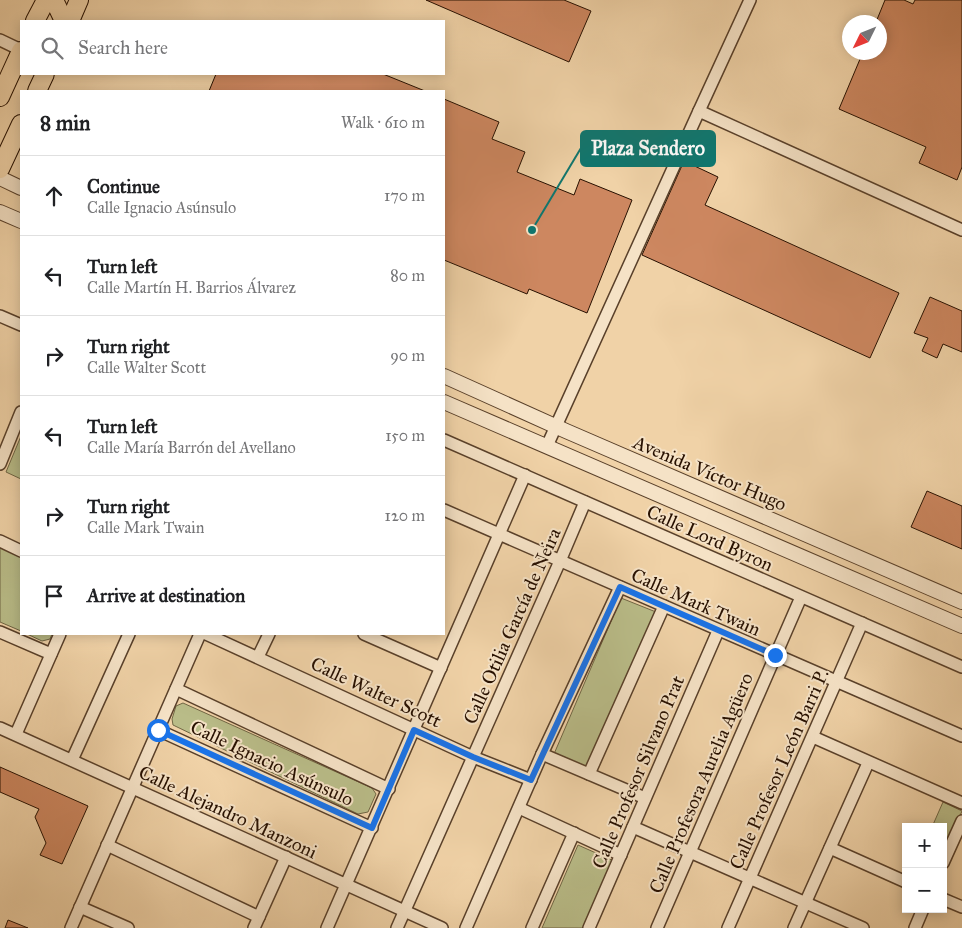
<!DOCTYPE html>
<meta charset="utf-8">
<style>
:root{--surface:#fff;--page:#f6f6f6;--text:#202124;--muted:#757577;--line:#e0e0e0}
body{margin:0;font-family:"IM FELL Great Primer",serif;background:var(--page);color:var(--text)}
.controls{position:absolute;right:15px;bottom:15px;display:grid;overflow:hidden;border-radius:0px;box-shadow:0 2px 12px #0003}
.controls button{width:45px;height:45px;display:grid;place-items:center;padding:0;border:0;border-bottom:1px solid var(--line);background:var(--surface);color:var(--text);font:25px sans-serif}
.compass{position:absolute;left:842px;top:15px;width:45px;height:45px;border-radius:50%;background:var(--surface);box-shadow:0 2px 12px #0003;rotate:227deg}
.stop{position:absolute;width:15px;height:15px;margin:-11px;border:4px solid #1a73e8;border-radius:50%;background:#fff}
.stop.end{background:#1a73e8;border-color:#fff;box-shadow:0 1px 5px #0008}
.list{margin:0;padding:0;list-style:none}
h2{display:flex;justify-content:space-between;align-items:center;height:65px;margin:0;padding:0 20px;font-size:21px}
h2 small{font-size:16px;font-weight:400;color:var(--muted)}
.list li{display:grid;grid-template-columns:32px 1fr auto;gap:15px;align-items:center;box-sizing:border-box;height:80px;padding:0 20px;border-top:1px solid var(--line)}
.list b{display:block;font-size:19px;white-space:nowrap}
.list p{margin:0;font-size:16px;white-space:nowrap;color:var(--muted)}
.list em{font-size:16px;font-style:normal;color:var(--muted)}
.icon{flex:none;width:28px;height:28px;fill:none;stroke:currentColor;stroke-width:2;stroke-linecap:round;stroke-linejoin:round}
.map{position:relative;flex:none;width:962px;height:928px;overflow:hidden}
.search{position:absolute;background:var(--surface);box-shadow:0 2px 12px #0003;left:20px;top:20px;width:425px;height:55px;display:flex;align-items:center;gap:12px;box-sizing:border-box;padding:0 18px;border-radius:0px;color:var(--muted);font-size:19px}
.panel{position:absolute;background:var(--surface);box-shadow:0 2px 12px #0003;left:20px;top:90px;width:425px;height:545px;border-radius:0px}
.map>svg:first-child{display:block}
.green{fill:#b9bc88;stroke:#706644}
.building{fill:#cd8760;stroke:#271000}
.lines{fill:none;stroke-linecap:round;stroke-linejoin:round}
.minor-casing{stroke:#59402a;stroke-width:14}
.tertiary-casing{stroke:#59402a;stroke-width:16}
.primary-casing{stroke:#271000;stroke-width:20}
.minor{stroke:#f5e2c6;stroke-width:11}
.tertiary{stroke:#f5e2c6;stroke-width:14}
.primary{stroke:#f0d2a7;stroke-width:18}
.route{stroke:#1a73e8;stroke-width:6}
.labels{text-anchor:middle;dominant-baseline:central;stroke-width:4;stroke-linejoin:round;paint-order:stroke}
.street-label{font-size:19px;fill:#271000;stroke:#f5e2c6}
.leader{fill:none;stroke:#0f766e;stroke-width:2}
.callout-dot{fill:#0f766e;stroke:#f5e2c6;stroke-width:2}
.callout{fill:#0f766e;stroke:#0f766e;stroke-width:2}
.callout-label{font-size:20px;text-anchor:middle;font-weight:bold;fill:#fff}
</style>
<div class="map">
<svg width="962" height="928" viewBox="0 0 962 928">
<rect width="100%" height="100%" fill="#f0d2a7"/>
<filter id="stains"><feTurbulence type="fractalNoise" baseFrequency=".004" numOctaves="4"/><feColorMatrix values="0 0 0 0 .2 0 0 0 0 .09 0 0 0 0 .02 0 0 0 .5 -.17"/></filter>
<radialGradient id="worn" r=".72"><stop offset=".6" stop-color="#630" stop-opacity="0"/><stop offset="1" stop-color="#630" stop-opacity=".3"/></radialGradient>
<!-- green -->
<g class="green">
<path d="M21,436v43l-15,-7z"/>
<path d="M0,547l21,10v74l-21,-9z"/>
<path d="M621,598l35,14 -68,157 -34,-15z"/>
<path d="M27,634h25l-2,5 -8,2z"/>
<path d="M183,703l189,85 4,6 -8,18 -10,2 -185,-89 -1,-6 4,-13z"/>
<path d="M943,802l19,9 -19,45v-29h-11z"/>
<path d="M578,845l36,16 -30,67h-42z"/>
</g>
<!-- building -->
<g class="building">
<path d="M426,0h138l27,11 -22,51z"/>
<path d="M885,0h19l9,4 2,-4h47v167l-5,13 -38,-17 7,-16 -87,-38 24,-57h17v-30h-4z"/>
<path d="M216,74h167l42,17h-216z"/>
<path d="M444,99l55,23 -7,17 33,13 -8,20 57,23 6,-16 52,21 -45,113 -58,-24 -2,5 -83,-34z"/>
<path d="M684,161l34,16 -13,28 194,88 -29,65 -228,-103z"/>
<path d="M930,297l32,14v41l-19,-8 -6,14 -15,-7 6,-13 -14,-5z"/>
<path d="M927,491l35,15v43l-51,-22z"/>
<path d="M0,767l88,39 -26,58 -22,-9 6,-12 -11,-26 4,-8 -39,-17z"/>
<path d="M8,920l20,8h-23z"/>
</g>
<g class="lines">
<defs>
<g id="minor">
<path d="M0,40l21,10"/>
<path d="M699,111l51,-111"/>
<path d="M0,316l21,9"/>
<path d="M444,440l518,227"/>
<path d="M547,446l152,-335 263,119"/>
<path d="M0,464l21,-52"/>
<path d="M444,510l518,226"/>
<path d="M0,541l21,10"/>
<path d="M0,632l51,22"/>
<path d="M206,634l267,123 58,23"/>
<path d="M364,634l77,34"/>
<path d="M258,657l11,-23"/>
<path d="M176,689l213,100"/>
<path d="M0,728l442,200"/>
<path d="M158,730l214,98"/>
<path d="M16,734l44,-100"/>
<path d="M813,737l149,66"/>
<path d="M542,754l103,44"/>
<path d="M72,760l57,-126"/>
<path d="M589,774l75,-168"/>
<path d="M519,808l102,47"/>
<path d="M633,827l230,101"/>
<path d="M107,845l152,72"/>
<path d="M830,848l76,34"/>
<path d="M943,863l19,-42"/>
<path d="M943,899l19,8"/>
<path d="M80,907l48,21"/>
<path d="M71,928l129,-294"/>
<path d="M254,928l32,-71"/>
<path d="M327,928l198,-453"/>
<path d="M397,928l163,-367 25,-59"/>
<path d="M466,928l76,-174 78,-167"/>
<path d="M532,928l42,-95"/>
<path d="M589,928l129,-297"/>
<path d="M657,928l144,-331"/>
<path d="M728,928l134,-305"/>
<path d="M794,928l74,-165"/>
<path d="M915,928l8,-19"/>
</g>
<g id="tertiary">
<path d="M0,178l21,10"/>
<path d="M0,212l21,9"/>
<path d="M444,376l122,55 396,171"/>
<path d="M444,402l518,224"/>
</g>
<g id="primary">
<path d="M54,0l10,21"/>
<path d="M35,21l11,-21"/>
<path d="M70,21l9,-21"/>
<path d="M37,91l8,-17"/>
<path d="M0,97l21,-46"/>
<path d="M0,169l21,-45"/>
</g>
</defs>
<!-- minor casing -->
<use href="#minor" class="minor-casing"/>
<!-- tertiary casing -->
<use href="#tertiary" class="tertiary-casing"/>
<!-- primary casing -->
<use href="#primary" class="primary-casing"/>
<!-- minor -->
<use href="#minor" class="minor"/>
<!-- tertiary -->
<use href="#tertiary" class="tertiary"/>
<!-- primary -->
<use href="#primary" class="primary"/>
</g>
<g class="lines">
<!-- route -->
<path class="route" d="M158,730l214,98 42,-98 59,27 58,23 89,-193 155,68"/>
</g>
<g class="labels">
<!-- street labels -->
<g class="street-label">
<text transform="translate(710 473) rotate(23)">Avenida Víctor Hugo</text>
<text transform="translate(710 538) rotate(24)">Calle Lord Byron</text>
<text transform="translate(696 602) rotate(24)">Calle Mark Twain</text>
<text transform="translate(512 626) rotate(-66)">Calle Otilia García de Neira</text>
<text transform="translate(376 692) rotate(25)">Calle Walter Scott</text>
<text transform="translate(272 763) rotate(25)">Calle Ignacio Asúnsulo</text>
<text transform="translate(779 769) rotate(-66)">Calle Profesor León Barri P.</text>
<text transform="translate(638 772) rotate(-67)">Calle Profesor Silvano Prat</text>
<text transform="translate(701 783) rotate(-67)">Calle Profesora Aurelia Agüero</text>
<text transform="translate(228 812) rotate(25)">Calle Alejandro Manzoni</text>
</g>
</g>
<!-- callouts -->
<path class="leader" d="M532 230L581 148"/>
<circle class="callout-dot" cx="532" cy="230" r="5"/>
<rect class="callout" x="581" y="131" width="134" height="35" rx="5"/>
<g class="callout-label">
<text x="648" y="155">Plaza Sendero</text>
</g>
<rect width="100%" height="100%" filter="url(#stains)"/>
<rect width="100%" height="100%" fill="url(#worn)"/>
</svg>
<div class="controls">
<button>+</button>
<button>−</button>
</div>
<svg class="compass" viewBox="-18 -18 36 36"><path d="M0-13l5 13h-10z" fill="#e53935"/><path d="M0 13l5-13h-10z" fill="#757577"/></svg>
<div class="stop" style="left:158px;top:730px"></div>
<div class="stop end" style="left:775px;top:655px"></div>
<div class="search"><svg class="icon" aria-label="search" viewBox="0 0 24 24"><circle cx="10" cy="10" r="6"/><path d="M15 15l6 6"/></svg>Search here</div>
<section class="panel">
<h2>8 min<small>Walk · 610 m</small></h2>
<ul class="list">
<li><svg class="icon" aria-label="ahead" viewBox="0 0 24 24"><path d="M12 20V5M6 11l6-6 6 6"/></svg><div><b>Continue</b><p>Calle Ignacio Asúnsulo</p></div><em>170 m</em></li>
<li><svg class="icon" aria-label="left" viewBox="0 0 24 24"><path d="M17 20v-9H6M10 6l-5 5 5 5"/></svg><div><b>Turn left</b><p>Calle Martín H. Barrios Álvarez</p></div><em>80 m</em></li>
<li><svg class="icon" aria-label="right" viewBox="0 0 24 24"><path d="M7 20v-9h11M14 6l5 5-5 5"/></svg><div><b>Turn right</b><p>Calle Walter Scott</p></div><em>90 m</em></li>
<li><svg class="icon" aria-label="left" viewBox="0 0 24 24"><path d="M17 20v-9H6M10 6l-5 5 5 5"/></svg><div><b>Turn left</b><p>Calle María Barrón del Avellano</p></div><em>150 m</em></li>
<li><svg class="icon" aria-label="right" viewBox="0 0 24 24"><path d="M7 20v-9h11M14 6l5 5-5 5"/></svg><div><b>Turn right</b><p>Calle Mark Twain</p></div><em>120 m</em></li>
<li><svg class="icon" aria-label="arrive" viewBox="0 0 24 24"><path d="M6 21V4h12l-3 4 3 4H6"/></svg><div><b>Arrive at destination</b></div></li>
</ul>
</section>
</div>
